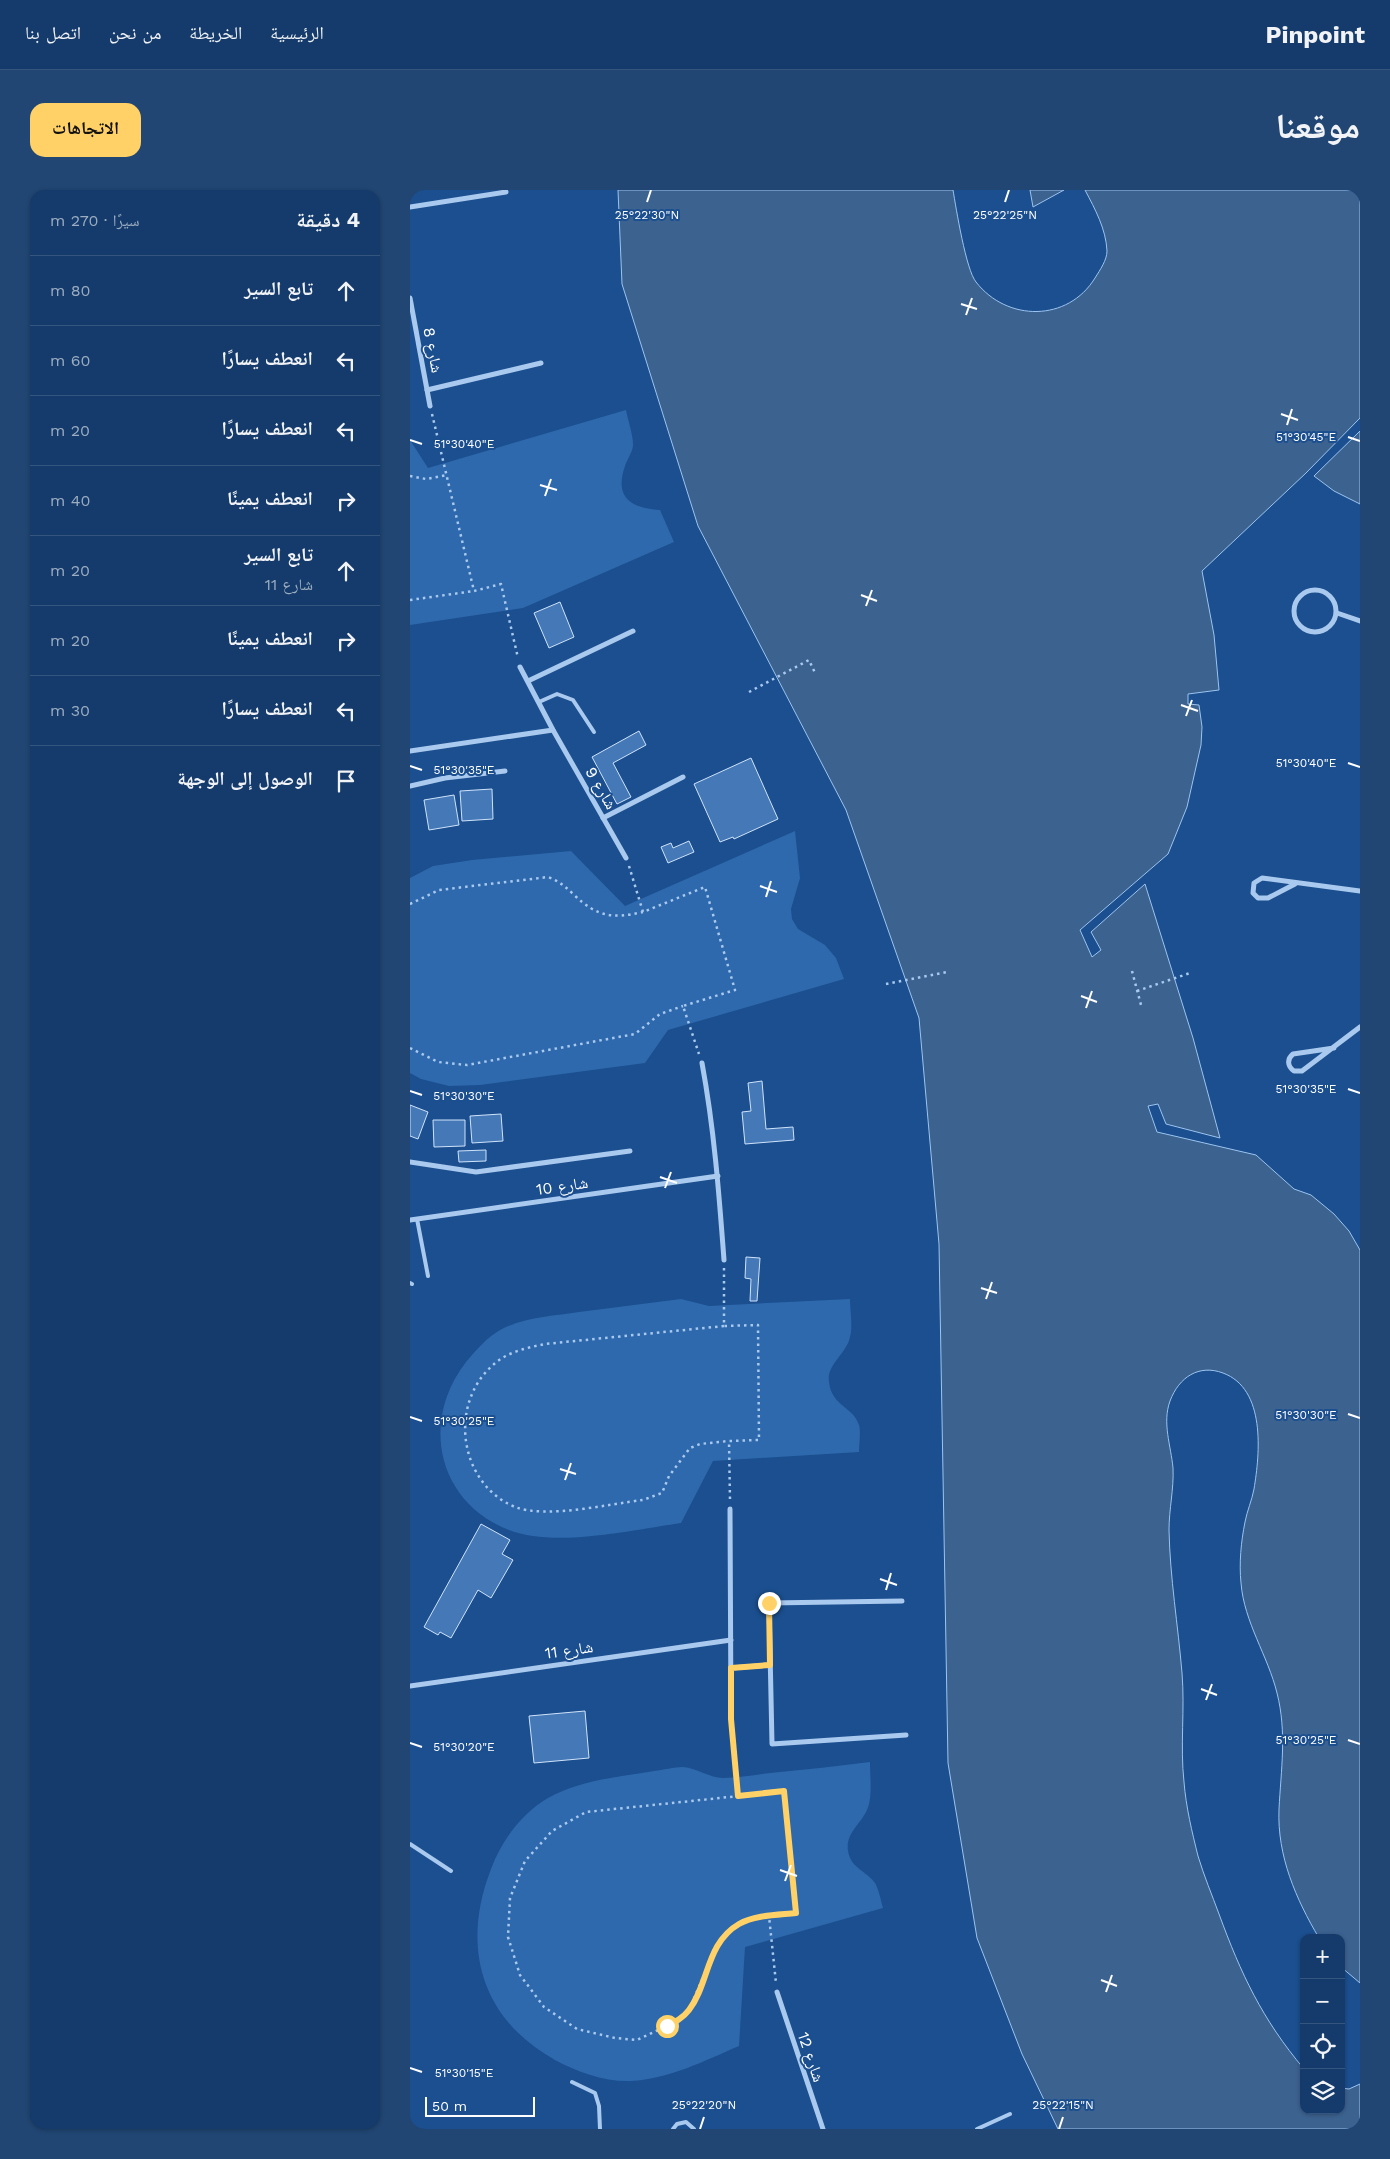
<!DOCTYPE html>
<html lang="ar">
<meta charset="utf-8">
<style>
:root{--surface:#143b6b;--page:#214673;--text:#f1f3f6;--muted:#9dadc1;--line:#33557e;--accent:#ffd166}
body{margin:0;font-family:"Work Sans","Noto Naskh Arabic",sans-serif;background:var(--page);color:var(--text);direction:rtl}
.controls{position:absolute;right:15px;bottom:15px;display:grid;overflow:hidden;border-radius:10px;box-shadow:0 1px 4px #0004}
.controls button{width:45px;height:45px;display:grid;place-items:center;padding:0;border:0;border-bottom:1px solid var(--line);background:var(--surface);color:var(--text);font:25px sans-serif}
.scale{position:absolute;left:15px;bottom:12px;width:110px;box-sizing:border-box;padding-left:5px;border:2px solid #fff;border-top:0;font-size:14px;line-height:18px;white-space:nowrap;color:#fff;-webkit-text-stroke:4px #1b4f8f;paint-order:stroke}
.stop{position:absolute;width:15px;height:15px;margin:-11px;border:4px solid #ffd166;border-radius:50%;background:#fff}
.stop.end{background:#ffd166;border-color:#fff;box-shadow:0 1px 5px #0008}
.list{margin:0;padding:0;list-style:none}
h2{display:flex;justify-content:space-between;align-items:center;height:65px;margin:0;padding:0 20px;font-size:21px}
h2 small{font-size:16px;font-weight:400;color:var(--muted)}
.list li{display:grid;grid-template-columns:32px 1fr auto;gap:15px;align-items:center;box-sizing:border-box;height:70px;padding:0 20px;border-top:1px solid var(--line)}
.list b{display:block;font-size:19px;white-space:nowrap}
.list p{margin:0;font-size:16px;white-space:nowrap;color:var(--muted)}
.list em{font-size:16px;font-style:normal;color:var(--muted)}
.icon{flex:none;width:28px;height:28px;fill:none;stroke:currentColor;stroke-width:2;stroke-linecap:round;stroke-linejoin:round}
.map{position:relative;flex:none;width:950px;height:1939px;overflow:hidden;direction:ltr;border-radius:15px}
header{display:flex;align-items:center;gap:30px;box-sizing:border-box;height:70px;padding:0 25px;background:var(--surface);border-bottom:1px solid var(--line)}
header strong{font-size:24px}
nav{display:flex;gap:28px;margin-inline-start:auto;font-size:18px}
.intro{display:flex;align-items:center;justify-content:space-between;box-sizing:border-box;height:120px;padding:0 30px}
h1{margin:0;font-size:35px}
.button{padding:12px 22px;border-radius:15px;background:var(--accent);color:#111;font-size:18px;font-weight:700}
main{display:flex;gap:30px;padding:0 30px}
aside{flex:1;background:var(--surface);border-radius:15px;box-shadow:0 1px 4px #0004}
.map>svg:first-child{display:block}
.green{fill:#2e69ad}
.water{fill:#3c6290;stroke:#9cc4f0}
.building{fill:#4478b7;stroke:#cfe3fa}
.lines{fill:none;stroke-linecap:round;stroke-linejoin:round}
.path{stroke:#a9c9ee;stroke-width:2.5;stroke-dasharray:2.5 4;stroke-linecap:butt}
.lane{stroke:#a9c9ee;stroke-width:4}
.street{stroke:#a9c9ee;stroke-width:5}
.route{stroke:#ffd166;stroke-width:6}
.ticks{fill:none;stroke:#fff;stroke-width:2}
.labels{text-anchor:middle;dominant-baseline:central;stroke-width:4;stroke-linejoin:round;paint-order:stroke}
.street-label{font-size:16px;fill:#fff;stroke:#1b4f8f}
.ticks-label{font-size:12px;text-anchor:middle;fill:#fff;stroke:#1b4f8f;stroke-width:4;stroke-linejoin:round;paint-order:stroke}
</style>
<header>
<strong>Pinpoint</strong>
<nav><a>الرئيسية</a><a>الخريطة</a><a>من نحن</a><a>اتصل بنا</a></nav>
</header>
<div class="intro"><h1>موقعنا</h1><a class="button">الاتجاهات</a></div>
<main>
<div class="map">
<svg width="950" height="1939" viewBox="0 0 950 1939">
<rect width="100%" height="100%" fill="#1b4f8f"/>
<!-- green -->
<g class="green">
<path d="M216,220c2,11 7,24 7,35 0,6 -6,15 -8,21 -11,32 6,42 35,44l14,32 -151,66 -113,17v-185l18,28z"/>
<path d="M385,641l5,47 -9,31 1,10 6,10 27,16 11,13 8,21 -176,51 -23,33 -165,22 -31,1 -28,-7 -11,-6v-195l23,-12 39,-6 99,-9 54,55z"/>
<path d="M271,1109l28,7 141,-7c0,11 3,27 0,38 -3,16 -24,28 -21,45 3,25 24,24 30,43 2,7 0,19 0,27l-146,9 -32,62c-49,7 -126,25 -172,7 -72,-28 -89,-109 -43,-168 10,-12 22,-26 36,-33 23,-12 52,-13 77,-17 34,-4 68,-9 102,-13z"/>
<path d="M460,1572c0,13 2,30 -1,42 -4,18 -24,27 -21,47 3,18 19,20 27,32 4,7 6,18 8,25l-138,39 -6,99c-35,15 -70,33 -108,35 -26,1 -54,-9 -76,-21 -75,-42 -94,-114 -64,-191 11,-29 30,-55 57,-71 32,-18 70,-21 106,-27 9,-1 20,-4 29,-4 14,1 27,11 40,11 16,0 31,-3 47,-5 33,-3 67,-7 100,-11z"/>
</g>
<!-- water -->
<g class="water">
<path d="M208,0h335c3,18 13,80 23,92 31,40 92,40 119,-4 5,-8 12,-18 12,-27 -1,-22 -12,-42 -22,-61h275v228l-54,55 -104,98 12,64 5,55 -31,4v10l11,1 3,22 -1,18 -14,62 -19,47 -88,76 12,27 9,-7 -10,-18 54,-48 48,154 27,100 -54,-14 -8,-20 -10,2 9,26 99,23 38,34 17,6 23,19 15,17 11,19v733l-19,-16v-29h-22c-23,-39 -42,-82 -40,-129 2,-39 8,-77 -2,-116 -9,-37 -33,-71 -36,-110 -2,-20 0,-41 4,-61 2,-11 7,-22 9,-33 6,-36 12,-100 -31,-116 -24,-9 -44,4 -53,28 -8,22 1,45 3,67 1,21 -4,41 -4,62 1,48 9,95 13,143 3,36 -2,73 2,109 2,25 8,50 14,74 6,20 14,39 21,58 22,60 43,105 85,155v41h37v-22l8,1 11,-5v45h-302l-36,-75 -45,-116 -29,-175 -9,-519 -20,-226 -73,-208 -148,-284 -76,-242z"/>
<path d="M620,0h34l-31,17z"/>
<path d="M950,241v73l-26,-13 -20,-15z"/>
</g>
<!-- building -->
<g class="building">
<path d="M150,412l14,35 -25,11 -15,-35z"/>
<path d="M229,541l7,14 -33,18 18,34 -14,7 -25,-47z"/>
<path d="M341,568l27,61 -44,20 -1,-2 -13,5 -26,-58z"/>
<path d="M82,599l1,30 -31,2 -2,-30z"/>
<path d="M44,605l5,30 -30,5 -5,-30z"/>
<path d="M279,651l5,11 -26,11 -7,-16 10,-4 2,5z"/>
<path d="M352,891l4,48 27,-2 1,13 -49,4 -3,-32 9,-1 -3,-28z"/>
<path d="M0,915l18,7 -10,27 -8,-3z"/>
<path d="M91,924l2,27 -31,2 -2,-27z"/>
<path d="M23,930h32v26l-31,1z"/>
<path d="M76,960v11l-27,1 -1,-11z"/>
<path d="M336,1067l14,1 -3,43h-7l1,-22 -6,-1z"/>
<path d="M71,1334l29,16 -8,14 11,6 -22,38 -13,-8 -27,48 -11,-6 -2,3 -14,-8z"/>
<path d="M175,1521l4,47 -55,5 -5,-47z"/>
</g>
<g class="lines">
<!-- path -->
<g class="path">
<path d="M22,224l42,177 27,-7 17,74"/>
<path d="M0,286l16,3 21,-4"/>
<path d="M0,410l64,-9"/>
<path d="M339,502l60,-32 6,13"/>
<path d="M219,676l14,46 62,-25 30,103 -52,16 16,48"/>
<path d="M0,714l29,-14 109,-13c11,4 18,10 26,18 24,22 38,24 69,17"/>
<path d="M722,781l9,34"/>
<path d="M476,794l61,-12"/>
<path d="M727,801l53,-18"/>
<path d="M0,858l28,14 29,3 168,-31 25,-20 23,-8"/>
<path d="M314,1078v58l34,-1 1,115 -30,1 1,59"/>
<path d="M314,1136l-179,18c-19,4 -38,8 -52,21 -45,39 -34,119 22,142 32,12 93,-3 128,-7l19,-7 7,-17 21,-28 10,-4 29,-3"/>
<path d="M322,1539l7,67 45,-5 12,122 -27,3 7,67"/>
<path d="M329,1606l-153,16 -34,19 -27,30 -15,37 -2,39 12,38 24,32 33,22 38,9 22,2 30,-14 15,-9 7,-7 24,-56 6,-11 12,-14 17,-9 21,-4"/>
</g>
<!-- lane -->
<g class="lane">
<path d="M129,512l18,-8 16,6 21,32"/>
<path d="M7,1029l11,57"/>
<path d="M0,1093l2,1"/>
<path d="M0,1654l41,27"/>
<path d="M162,1892l23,11 4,13 1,23"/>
<path d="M263,1939l4,-5 9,-2 8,7"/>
<path d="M567,1939l33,-15"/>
</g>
<!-- street -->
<g class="street">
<path d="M0,17l96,-15"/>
<path d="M0,108l20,108"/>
<path d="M17,200l114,-27"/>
<circle cx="905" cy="421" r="21"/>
<path d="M927,423l23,8"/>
<path d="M110,477l33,63 73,128"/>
<path d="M118,491l105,-50"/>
<path d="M0,561l143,-21"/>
<path d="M0,596l35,-8 60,-7"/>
<path d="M193,628l80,-41"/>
<path d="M885,694l-27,14h-10l-5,-5 1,-10 8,-5 98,13"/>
<path d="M924,858l-41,6c-6,5 -6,12 1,17h8l58,-44"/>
<path d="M292,873c12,65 17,130 22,197"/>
<path d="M0,972l66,10 154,-21"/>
<path d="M0,1030l308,-44"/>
<path d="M320,1319l1,210"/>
<path d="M492,1411l-133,2 3,141 134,-9"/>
<path d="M321,1478l39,-3"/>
<path d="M0,1496l321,-46"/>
<path d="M367,1802l46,137"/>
</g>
</g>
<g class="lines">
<!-- route -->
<path class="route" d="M257,1836c8,-4 16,-8 22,-16 20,-26 17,-67 50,-86 16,-9 38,-9 57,-11l-12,-122 -46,5 -7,-77v-51l39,-3 -1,-62"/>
</g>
<!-- ticks -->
<path class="ticks" d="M237,12l4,-12M595,12l4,-12M551,114l16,5M556,125l6,-17M871,224l17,6M877,235l5,-16M938,247l12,4M0,250l12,4M130,295l17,5M135,306l6,-17M451,405l16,6M456,416l6,-16M771,515l17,6M776,526l6,-16M938,573l12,4M0,576l12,4M350,696l17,6M356,707l5,-16M671,806l16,6M676,818l6,-17M938,899l12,4M0,901l12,4M250,987l17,6M255,998l6,-16M571,1098l16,5M576,1109l6,-17M938,1224l12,4M0,1227l12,4M150,1279l16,5M155,1290l6,-17M470,1389l17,6M476,1400l5,-17M791,1499l16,6M796,1510l6,-16M938,1550l12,4M0,1553l12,4M370,1680l17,6M375,1691l6,-16M691,1790l16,6M696,1802l6,-17M0,1878l12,4M290,1939l4,-12M649,1939l4,-12"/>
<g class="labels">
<!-- street labels -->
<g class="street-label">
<text transform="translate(23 160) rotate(79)">شارع 8</text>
<text transform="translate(191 598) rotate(60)">شارع 9</text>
<text transform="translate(152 996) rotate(-8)">شارع 10</text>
<text transform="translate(159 1460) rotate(-8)">شارع 11</text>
<text transform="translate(401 1867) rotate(71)">شارع 12</text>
</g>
</g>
<g class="ticks-label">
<text x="237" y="29">25°22'30"N</text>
<text x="595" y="29">25°22'25"N</text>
<text x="896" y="251">51°30'45"E</text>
<text x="54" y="258">51°30'40"E</text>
<text x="896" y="577">51°30'40"E</text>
<text x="54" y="584">51°30'35"E</text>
<text x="896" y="903">51°30'35"E</text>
<text x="54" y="910">51°30'30"E</text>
<text x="896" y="1229">51°30'30"E</text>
<text x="54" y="1235">51°30'25"E</text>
<text x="896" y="1554">51°30'25"E</text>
<text x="54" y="1561">51°30'20"E</text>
<text x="54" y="1887">51°30'15"E</text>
<text x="294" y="1919">25°22'20"N</text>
<text x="653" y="1919">25°22'15"N</text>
</g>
</svg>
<div class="controls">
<button>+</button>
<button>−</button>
<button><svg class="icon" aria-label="locate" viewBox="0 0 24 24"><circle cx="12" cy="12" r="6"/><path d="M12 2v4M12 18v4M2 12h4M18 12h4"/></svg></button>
<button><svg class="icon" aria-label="layers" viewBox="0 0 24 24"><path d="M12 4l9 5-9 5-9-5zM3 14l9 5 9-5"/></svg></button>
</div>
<div class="scale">50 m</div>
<div class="stop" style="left:257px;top:1836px"></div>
<div class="stop end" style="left:359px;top:1413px"></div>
</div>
<aside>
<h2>4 دقيقة<small>سيرًا · 270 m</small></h2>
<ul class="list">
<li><svg class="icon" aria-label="ahead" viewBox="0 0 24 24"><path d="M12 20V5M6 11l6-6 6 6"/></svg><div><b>تابع السير</b></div><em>80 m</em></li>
<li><svg class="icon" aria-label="left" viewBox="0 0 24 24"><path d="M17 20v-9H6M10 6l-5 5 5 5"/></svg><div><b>انعطف يسارًا</b></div><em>60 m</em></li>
<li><svg class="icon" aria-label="left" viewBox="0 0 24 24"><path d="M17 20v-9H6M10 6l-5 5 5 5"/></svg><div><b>انعطف يسارًا</b></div><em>20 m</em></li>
<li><svg class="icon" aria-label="right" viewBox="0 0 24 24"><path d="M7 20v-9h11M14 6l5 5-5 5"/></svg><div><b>انعطف يمينًا</b></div><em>40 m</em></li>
<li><svg class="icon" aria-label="ahead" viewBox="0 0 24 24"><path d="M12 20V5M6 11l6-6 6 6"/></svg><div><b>تابع السير</b><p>شارع 11</p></div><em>20 m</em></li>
<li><svg class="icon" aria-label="right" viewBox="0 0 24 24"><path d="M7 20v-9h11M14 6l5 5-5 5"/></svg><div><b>انعطف يمينًا</b></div><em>20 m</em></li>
<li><svg class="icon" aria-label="left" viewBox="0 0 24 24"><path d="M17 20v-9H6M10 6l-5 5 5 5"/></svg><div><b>انعطف يسارًا</b></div><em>30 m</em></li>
<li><svg class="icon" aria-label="arrive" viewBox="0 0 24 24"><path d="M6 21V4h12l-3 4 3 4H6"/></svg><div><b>الوصول إلى الوجهة</b></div></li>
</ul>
</aside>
</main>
